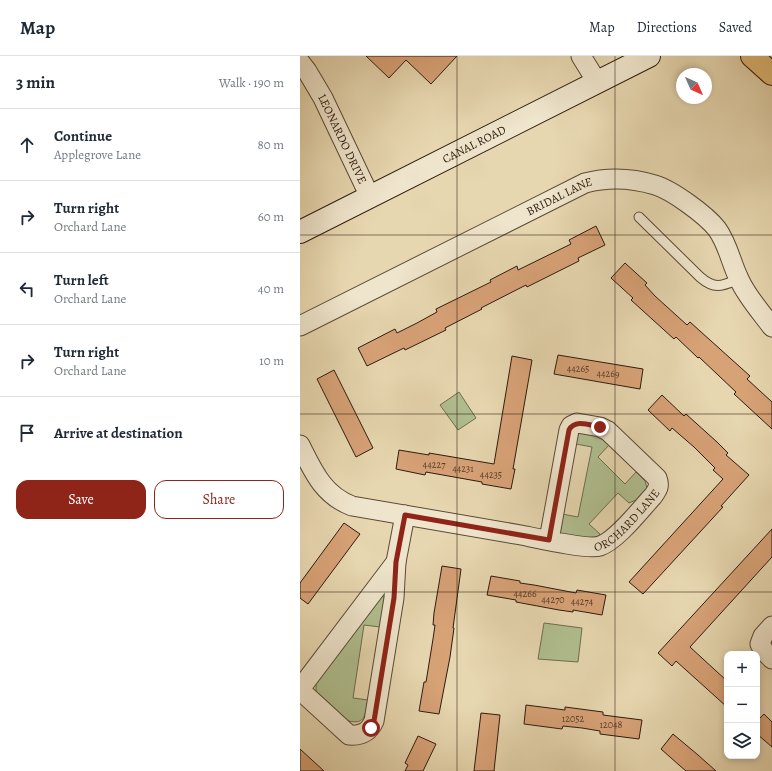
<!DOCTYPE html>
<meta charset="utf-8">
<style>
:root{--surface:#fff;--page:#f2f2f3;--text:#1f2937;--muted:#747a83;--line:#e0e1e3;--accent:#8f2418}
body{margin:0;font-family:Alegreya,serif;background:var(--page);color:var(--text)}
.controls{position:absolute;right:12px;bottom:12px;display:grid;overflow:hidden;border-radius:8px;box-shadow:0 2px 6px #0003}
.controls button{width:36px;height:36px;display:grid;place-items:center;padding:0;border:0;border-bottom:1px solid var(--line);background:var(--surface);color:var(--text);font:20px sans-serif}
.compass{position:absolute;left:376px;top:12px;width:36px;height:36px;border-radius:50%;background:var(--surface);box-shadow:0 2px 6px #0003;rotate:135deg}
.stop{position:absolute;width:12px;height:12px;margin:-9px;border:3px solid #8f2418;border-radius:50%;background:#fff}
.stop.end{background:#8f2418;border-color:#fff;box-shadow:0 1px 4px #0008}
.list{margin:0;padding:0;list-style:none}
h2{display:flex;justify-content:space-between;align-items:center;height:52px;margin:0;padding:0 16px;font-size:17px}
h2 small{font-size:13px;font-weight:400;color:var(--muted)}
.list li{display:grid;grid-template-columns:26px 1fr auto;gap:12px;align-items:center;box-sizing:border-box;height:72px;padding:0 16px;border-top:1px solid var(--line)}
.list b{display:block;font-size:15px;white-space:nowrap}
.list p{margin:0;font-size:13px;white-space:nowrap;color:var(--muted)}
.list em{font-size:13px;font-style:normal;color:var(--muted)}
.actions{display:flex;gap:8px;padding:12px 16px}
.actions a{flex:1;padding:9px 0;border:1px solid var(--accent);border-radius:12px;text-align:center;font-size:14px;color:var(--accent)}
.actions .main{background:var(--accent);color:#fff}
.icon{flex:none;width:22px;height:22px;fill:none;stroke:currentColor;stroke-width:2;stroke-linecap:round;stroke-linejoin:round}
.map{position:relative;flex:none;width:472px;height:715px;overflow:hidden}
header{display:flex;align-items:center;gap:24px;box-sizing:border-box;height:56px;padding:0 20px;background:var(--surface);border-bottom:1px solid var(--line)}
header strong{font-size:19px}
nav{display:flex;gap:22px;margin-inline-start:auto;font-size:14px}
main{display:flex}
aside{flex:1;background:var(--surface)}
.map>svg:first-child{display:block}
.green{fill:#b0bf90;stroke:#6e6d4f}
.building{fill:#d8a277;stroke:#2c1b0e}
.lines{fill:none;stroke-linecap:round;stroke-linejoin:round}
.lane-casing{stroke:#5b4a36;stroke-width:11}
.street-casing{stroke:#5b4a36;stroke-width:21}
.secondary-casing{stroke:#2c1b0e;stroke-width:24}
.highway-casing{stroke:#2c1b0e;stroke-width:24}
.lane{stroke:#efe5cc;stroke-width:9}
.street{stroke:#efe5cc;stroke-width:19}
.secondary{stroke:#efe5cc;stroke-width:22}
.highway{stroke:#e4bc78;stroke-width:22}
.route{stroke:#8f2418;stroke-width:5}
.grid{fill:none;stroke:#2c1b0e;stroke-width:1;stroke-opacity:0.55}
.labels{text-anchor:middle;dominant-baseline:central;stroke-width:3.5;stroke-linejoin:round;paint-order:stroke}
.number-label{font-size:10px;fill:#573d28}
.street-label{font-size:12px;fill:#2c1b0e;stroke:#efe5cc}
</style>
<header>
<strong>Map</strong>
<nav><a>Map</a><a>Directions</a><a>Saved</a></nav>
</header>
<main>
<aside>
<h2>3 min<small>Walk · 190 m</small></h2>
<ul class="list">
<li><svg class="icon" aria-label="ahead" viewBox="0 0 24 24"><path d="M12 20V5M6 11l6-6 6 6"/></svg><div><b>Continue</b><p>Applegrove Lane</p></div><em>80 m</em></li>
<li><svg class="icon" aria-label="right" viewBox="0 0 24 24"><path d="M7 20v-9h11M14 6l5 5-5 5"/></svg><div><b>Turn right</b><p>Orchard Lane</p></div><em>60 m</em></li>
<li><svg class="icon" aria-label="left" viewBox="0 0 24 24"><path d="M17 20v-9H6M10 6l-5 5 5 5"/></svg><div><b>Turn left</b><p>Orchard Lane</p></div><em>40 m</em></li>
<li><svg class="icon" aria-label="right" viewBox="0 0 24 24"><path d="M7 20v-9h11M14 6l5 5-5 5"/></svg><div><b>Turn right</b><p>Orchard Lane</p></div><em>10 m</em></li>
<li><svg class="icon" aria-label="arrive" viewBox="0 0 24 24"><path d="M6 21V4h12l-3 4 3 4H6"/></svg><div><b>Arrive at destination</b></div></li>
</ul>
<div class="actions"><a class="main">Save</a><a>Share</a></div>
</aside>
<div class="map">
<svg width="472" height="715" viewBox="0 0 472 715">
<rect width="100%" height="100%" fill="#e7d7b0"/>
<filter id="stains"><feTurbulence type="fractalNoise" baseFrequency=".005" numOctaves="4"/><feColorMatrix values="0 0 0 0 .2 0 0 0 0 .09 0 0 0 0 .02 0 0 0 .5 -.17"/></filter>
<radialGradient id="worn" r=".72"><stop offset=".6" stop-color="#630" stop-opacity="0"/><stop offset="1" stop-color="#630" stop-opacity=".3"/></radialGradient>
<!-- green -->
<g class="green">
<path d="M159,336l17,26 -18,12 -18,-25z"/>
<path d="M278,375l21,4 10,10 -11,12 27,27 11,-12 9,9 2,7 -11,12 -7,3 -11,-10 -29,31 11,10 -5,6 -37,-7 4,-19 16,3 14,-70 -16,-3z"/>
<path d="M80,540l4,1 1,2 -5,28 -16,-2 -11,73 15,2c-3,17 -3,26 -23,20l-27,-26 -2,-3v-7z"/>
<path d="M244,567l38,5 -4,34 -40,-3z"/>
</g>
<!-- building -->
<g class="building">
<path d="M66,0h91l-26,28 -25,-24 -17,18z"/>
<path d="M296,170l9,19 -27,13 1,3 -52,26 -1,-2 -45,23 1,1 -37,19 1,2 -41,20 -1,-2 -37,18 -9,-18 37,-19 2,4 20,-10 20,-11 -1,-3 55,-27 -1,-2 27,-14 1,4 53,-26 -2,-4z"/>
<path d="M325,207l22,20 -2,2 10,11 32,29 3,-3 60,54 -3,3 25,23v27l-38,-35 2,-2 -37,-35 -1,1 -22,-21 -2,2 -43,-39 2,-2 -22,-20z"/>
<path d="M258,299l85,14 -3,20 -86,-15z"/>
<path d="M212,300l20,4 -19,109h2l-4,20 -29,-5v-2l-56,-10 -1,3 -29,-6 3,-19 30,5v-2l65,11z"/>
<path d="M34,314l39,78 -17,9 -39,-78z"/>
<path d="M362,339l22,21 2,-2 31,28 11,11 -2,2 23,20 -28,31 2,1 -80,87 -14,-12 94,-103 -10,-9 2,-2 -21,-21 -22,-19 -2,3 -22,-21z"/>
<path d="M44,467l16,11 -52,70 -8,-6v-15z"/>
<path d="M472,473v28l-82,90 37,34v26l-51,-46 -4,5 -14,-13z"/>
<path d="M142,510l19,3 -8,59h1l-4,29 -11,57 -20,-3 5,-29h2l7,-43 2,-14h-2l1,-12z"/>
<path d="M191,520l29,5v2l14,2 42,8 1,-3 29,5 -4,20 -29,-5v2l-14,-2 -43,-8v-2l-29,-5z"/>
<path d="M226,649l39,5v-3l38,5v3l39,5 -3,19 -39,-5v-3l-18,-3 -19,-2 -1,3 -38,-5z"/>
<path d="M181,657l19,2 -6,56h-20z"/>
<path d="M464,658l8,8v25l-15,-13v-13z"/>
<path d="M373,678l25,21 18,16h-30l-7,-6 -18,-16z"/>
<path d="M118,680l18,8 -13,27h-18l3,-6 -3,-2z"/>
<path d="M0,693l24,22h-24z"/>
</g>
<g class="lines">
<defs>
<path id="lane" d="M339,161l61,60c15,13 22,9 39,2"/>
<g id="street">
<path d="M281,0l16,26"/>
<path id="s1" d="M0,6l7,9 16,27 47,99"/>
<path id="s2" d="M0,270l285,-143c23,-6 47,-5 70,2 17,5 51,30 62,44 11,15 14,34 22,50 8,18 22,33 33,48"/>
<path id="s3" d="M0,389c13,26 23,50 52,61l169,29c15,3 67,15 79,11 17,-6 40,-36 53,-50 5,-7 7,-10 4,-18l-49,-47 -8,-4 -23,-4 -6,3 -2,4 -20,110"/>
<path d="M472,570l-9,10 -3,8 4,7 8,8"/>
<path d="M0,633l96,-127 9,-47"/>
<path d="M0,634l49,45c13,1 20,-3 25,-14l20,-123 2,-36"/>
</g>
<g id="secondary">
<path id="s4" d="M0,176l349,-176"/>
</g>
<path id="highway" d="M452,0l20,18"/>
</defs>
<!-- lane casing -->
<use href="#lane" class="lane-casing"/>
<!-- street casing -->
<use href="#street" class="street-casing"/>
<!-- secondary casing -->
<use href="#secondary" class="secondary-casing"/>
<!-- highway casing -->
<use href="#highway" class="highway-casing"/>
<!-- lane -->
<use href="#lane" class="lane"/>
<!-- street -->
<use href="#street" class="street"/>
<!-- secondary -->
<use href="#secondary" class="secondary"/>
<!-- highway -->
<use href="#highway" class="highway"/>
</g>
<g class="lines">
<!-- route -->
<path class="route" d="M71,672l3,-7 20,-123 2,-36 9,-47 144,25 20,-110c6,-11 20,-5 31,-3"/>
</g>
<!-- grid -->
<path class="grid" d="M157,0v715M315,0v715M0,179h472M0,358h472M0,536h472"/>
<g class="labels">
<!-- number labels -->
<g class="number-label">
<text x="278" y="312">44265</text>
<text x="308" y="317">44269</text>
<text x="134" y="408">44227</text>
<text x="163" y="412">44231</text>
<text x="191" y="418">44235</text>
<text x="225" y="537">44266</text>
<text x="253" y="543">44270</text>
<text x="282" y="545">44274</text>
<text x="273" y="662">12052</text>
<text x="311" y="668">12048</text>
</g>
<!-- street labels -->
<g class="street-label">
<text stroke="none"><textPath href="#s1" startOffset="88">LEONARDO DRIVE</textPath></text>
<text stroke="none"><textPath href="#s4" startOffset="195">CANAL ROAD</textPath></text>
<text stroke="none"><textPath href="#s2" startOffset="290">BRIDAL LANE</textPath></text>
<text stroke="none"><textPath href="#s3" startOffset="371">ORCHARD LANE</textPath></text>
</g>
</g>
<rect width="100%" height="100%" filter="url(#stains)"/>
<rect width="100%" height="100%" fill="url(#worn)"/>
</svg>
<div class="controls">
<button>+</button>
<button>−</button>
<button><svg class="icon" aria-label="layers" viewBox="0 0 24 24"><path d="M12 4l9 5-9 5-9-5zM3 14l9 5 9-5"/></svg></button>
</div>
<svg class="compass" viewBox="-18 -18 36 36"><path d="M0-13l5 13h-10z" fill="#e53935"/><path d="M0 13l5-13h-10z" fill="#747a83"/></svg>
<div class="stop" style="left:71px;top:672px"></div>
<div class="stop end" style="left:300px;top:371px"></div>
</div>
</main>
